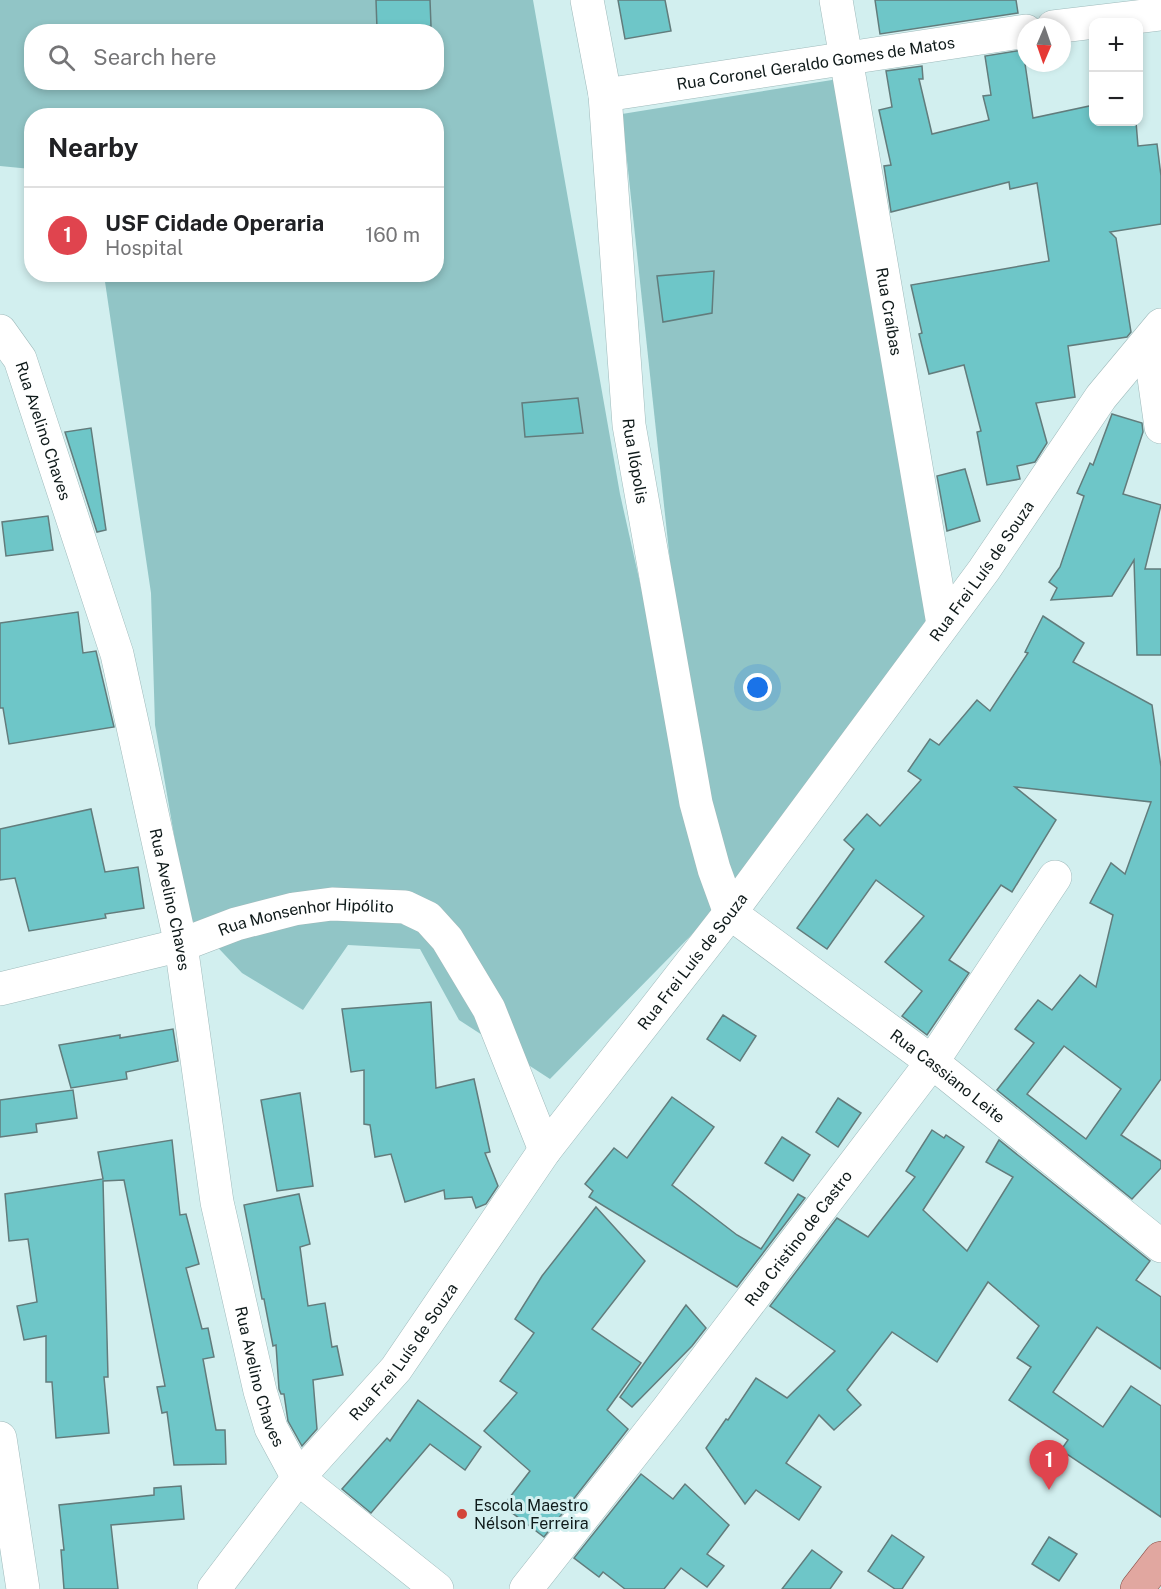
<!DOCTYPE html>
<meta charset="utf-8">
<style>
:root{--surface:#fff;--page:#f2f2f2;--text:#202124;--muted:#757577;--line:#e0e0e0;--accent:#b45309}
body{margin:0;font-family:"Public Sans",sans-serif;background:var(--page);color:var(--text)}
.controls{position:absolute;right:18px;top:18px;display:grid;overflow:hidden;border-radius:12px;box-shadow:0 3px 9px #0003}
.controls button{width:54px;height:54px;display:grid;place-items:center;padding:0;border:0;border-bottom:2px solid var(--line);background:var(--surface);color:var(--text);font:30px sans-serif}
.compass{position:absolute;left:1017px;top:18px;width:54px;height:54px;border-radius:50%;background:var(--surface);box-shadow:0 3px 9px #0003;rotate:182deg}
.you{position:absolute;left:758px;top:688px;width:21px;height:21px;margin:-15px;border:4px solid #fff;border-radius:50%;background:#1a73e8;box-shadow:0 0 0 9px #1a73e833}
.badge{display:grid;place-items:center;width:39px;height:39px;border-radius:50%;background:var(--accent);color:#fff;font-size:20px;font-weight:700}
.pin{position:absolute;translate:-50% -50px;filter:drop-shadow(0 2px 3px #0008)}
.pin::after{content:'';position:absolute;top:32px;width:21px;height:18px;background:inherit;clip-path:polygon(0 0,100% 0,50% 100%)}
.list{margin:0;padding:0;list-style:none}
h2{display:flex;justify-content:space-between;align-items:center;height:78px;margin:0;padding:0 24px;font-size:26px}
h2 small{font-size:20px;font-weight:400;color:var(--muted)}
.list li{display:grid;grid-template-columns:39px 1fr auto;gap:18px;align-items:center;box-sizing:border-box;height:96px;padding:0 24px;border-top:2px solid var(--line)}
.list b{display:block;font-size:22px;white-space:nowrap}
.list p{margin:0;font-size:20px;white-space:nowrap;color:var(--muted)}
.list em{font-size:20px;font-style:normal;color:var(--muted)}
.icon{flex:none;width:33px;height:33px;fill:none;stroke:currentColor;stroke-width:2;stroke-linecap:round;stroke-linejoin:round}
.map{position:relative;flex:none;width:1161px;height:1589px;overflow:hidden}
.search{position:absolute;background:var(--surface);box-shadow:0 3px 9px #0003;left:24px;top:24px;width:420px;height:66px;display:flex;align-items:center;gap:15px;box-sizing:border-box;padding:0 21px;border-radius:24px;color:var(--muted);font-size:22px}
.panel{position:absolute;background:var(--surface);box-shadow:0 3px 9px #0003;left:24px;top:108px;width:420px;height:174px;border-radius:24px}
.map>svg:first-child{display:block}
.green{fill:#91c5c6;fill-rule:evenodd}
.building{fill:#6ec6c8;stroke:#627c7c;stroke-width:1.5;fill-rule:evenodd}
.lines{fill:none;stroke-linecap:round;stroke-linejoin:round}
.minor-casing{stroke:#9fbabb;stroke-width:34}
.major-casing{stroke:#8a5048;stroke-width:34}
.minor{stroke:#fff;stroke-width:33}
.major{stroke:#e1a7a0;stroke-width:33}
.poi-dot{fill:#d3463a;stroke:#d2efef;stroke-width:2}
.labels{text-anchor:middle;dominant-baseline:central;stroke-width:6;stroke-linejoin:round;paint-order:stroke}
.street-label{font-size:16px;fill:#0f1a1a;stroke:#d2efef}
.poi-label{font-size:16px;fill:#0f1a1a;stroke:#d2efef;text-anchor:start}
</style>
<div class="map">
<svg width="1161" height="1589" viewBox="0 0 1161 1589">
<rect width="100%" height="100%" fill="#d2efef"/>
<!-- green -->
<g class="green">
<path d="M0,0h533l87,494 94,418 -164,167 -91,-59 -39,-71 -72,-4 -45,65 -61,-37 -54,-57 -33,-191 -4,-132 -47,-318 332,-1v-158h-404l-1,53 -31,-3zM32,32h404v50h-404z"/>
<path d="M838,79l92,537 -192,269 -42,-82 -74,-689z"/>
</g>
<!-- building -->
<g class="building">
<path d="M376,0h54l1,26 -54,3z"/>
<path d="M618,0h47l6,31 -46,8z"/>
<path d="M875,0h141l2,13 -138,21z"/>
<path d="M1023,50l10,68 61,-13v17h42l2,24 19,-2 4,32v48l-51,8 6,6 15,94 -4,5 -59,9 7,51 -39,6 11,40 -12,19 -18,4 3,13 -33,6 -10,-53 4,-1 -17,-66 -35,9 -10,-40 3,-1 -11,-48 138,-24 -12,-78 -27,6 -1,-7 -118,30 -7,-46 7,-1 -12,-55 13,-3 -6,-36 36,-5 1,13h-4l13,55 57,-14 -6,-24 8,-1 -6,-39z"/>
<path d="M714,271l-2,42 -49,9 -6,-46z"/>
<path d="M578,398l5,35 -58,4 -3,-34z"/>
<path d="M1112,414l30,9 1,9 -20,62 38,11 -16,64h16v86h-24l-3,-95 -22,36 -61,4 6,-12 -8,-6 11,-15 24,-71 -7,-3 13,-30 3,2z"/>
<path d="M91,428l15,102 -9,2 -32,-100z"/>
<path d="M965,469l15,52 -33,10 -10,-55z"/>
<path d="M48,516l5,34 -47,6 -4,-34z"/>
<path d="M78,612l5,41 13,-2 18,76 -105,17 -6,-36h-3v-85z"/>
<path d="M1043,616l41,27 -11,19 79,43 9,62v312l-40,56 40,26v7l-29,31 -135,-109 37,-47 -19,-14 23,-29 14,10 28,-35 16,12 17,-72 -23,-12 21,-40 14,11 26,-72 -136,-15 41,33 -44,72 -11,-7 -52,75 20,13 -42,62 -25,-19 20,-25 -37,-29 39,-46 -48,-36 -49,69 -30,-21 57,-79 -10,-9 23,-26 13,12 41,-46 -13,-9 22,-32 9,6 38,-45 13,11 38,-58 -3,-1zM1064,1046l57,43 -35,50 -59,-45z"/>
<path d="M91,809l14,63 33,-5 6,41 -39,6 1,4 -77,13 -14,-53 -15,2v-51z"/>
<path d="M431,1002l5,86 38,-9 16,73 -5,1 13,33 -12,18 -10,4 -4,-11 -27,2 -1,-9 -39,12 -14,-48 -16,3 -5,-32 -6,-1v-54l-13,2 -9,-63z"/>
<path d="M723,1015l33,21 -16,25 -33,-22z"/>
<path d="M173,1029l5,32 -52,11 1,7 -56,9 -12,-43 61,-10v3z"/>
<path d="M73,1090l4,28 -41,6 1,8 -37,5v-37z"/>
<path d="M300,1093l13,93 -36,5 -16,-91z"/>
<path d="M672,1097l42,30 -42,58 65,50 24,14 37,-55 7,4 -68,89 -148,-90 4,-6 -8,-7 29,-36 13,10z"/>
<path d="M838,1098l23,15 -23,34 -22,-15z"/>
<path d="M932,1130l12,8 2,-3 18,12 -41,63 44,41 46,-74 -27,-15 13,-22 151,121 -14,19 25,17v72l-64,-42 -44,65 50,35 28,-41 30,20v111l-100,-67 7,-10 -59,-40 22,-33 -14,-9 22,-32 -51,-44 -51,80 -45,-30 -45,58 14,15 -27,25 -15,-15 -33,48 35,24 -22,33 -43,-30 -11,14 -39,-56 20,-29 2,1 28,-42 31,20 48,-47 -65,-45 67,-88 31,19 47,-60 -9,-6z"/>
<path d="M782,1137l28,18 -17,26 -28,-18z"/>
<path d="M172,1140l8,75 6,-1 13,50 -13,4 16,61 6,-1 6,29 -11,2 13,71h9l1,34 -52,1 -7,-53 -5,1 -5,-26 8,-1 -41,-206 -21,1 5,196h-4l5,56 -53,5 -4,-56h-6v-46l-22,4 -7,-34 20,-4 -9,-63 -19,2 -4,-47 98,-15 -5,-27z"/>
<path d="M299,1194l11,50 -10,3 8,59 17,-3 7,44 5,-1 6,29 -30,5 4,49 -15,17 -14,-25 -4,-27h-3l-2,-5 -3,-44 -3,1 -9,-47h-2l-18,-94z"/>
<path d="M596,1207l49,54 -53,68 49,34 -34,47 21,19 -84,108 -41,-31 27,-35 -46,-40 33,-38 -17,-12 34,-48 -19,-14 27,-43z"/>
<path d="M686,1305l20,23 -14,18 -60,61 -12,-10z"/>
<path d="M418,1400l63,47 -16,23 -35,-26 -59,69 -29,-24 45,-51 3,3z"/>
<path d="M641,1474l32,25 12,-15 44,41 -22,29 17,12 -17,21 -26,-19 -17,21h-39l-22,-17 -4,5 -25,-19z"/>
<path d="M181,1486l3,33 -73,6 7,64h-54l-3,-39h3l-5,-45 95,-10v-7z"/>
<path d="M892,1535l32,22 -22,32h-7l-27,-18z"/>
<path d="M1049,1537l28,17 -18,27 -27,-17z"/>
<path d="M812,1550l30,22 -12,17h-48z"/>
</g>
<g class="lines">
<defs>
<g id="minor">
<path id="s1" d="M587,0l18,95 24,330 67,378 18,66 16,44"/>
<path id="s2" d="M836,0l107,624"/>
<path d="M1053,27l108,-13"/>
<path id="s3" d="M605,95l421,-64"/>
<path id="s4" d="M0,331l20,28 97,295 64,291 36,257 43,189 11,37 27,50 139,111"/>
<path d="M1149,342l12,85"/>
<path id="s5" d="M730,913l202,149 229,184"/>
<path id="s6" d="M0,989l181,-44 55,-21 58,-15 38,-5 73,3 23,11 19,21 42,70 56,141"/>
<path d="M0,1438l23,151"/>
<path id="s7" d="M214,1589l84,-111 98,-109 149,-219 185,-237 254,-343 117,-173 60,-72"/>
<path id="s8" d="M526,1589l142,-180 264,-347 123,-185"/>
</g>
<path id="major" d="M1137,1589l24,-31"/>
</defs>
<!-- minor casing -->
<use href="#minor" class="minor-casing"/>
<!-- major casing -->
<use href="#major" class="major-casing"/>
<!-- minor -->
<use href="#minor" class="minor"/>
<!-- major -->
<use href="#major" class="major"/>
</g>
<!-- markers -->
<circle class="poi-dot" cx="462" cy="1514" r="6"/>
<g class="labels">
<!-- street labels -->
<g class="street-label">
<text stroke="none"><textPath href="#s3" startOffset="213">Rua Coronel Geraldo Gomes de Matos</textPath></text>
<text stroke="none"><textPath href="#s2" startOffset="316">Rua Craíbas</textPath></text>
<text stroke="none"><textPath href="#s4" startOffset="110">Rua Avelino Chaves</textPath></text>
<text stroke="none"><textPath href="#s1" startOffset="464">Rua Ilópolis</textPath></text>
<text stroke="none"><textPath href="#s7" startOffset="1276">Rua Frei Luís de Souza</textPath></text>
<text stroke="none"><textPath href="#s4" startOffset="596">Rua Avelino Chaves</textPath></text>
<text stroke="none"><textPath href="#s6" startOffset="316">Rua Monsenhor Hipólito</textPath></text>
<text stroke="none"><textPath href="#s7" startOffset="790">Rua Frei Luís de Souza</textPath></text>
<text stroke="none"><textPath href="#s5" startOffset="272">Rua Cassiano Leite</textPath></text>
<text stroke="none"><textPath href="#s8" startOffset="444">Rua Cristino de Castro</textPath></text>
<text stroke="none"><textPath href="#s7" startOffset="304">Rua Frei Luís de Souza</textPath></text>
<text stroke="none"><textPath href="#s4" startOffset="1082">Rua Avelino Chaves</textPath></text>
</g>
<!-- poi labels -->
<g class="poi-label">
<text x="474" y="1505">Escola Maestro<tspan x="474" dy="18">Nélson Ferreira</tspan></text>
</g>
</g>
</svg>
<div class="controls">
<button>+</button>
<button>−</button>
</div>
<svg class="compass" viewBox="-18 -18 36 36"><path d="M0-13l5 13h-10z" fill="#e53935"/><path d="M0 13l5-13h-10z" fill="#757577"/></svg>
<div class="you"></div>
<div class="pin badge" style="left:1049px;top:1490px;background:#e0444e">1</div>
<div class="search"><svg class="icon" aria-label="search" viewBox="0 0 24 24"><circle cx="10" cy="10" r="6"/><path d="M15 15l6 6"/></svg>Search here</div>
<section class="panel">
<h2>Nearby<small></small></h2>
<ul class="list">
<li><span class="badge" style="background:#e0444e">1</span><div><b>USF Cidade Operaria</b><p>Hospital</p></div><em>160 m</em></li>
</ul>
</section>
</div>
